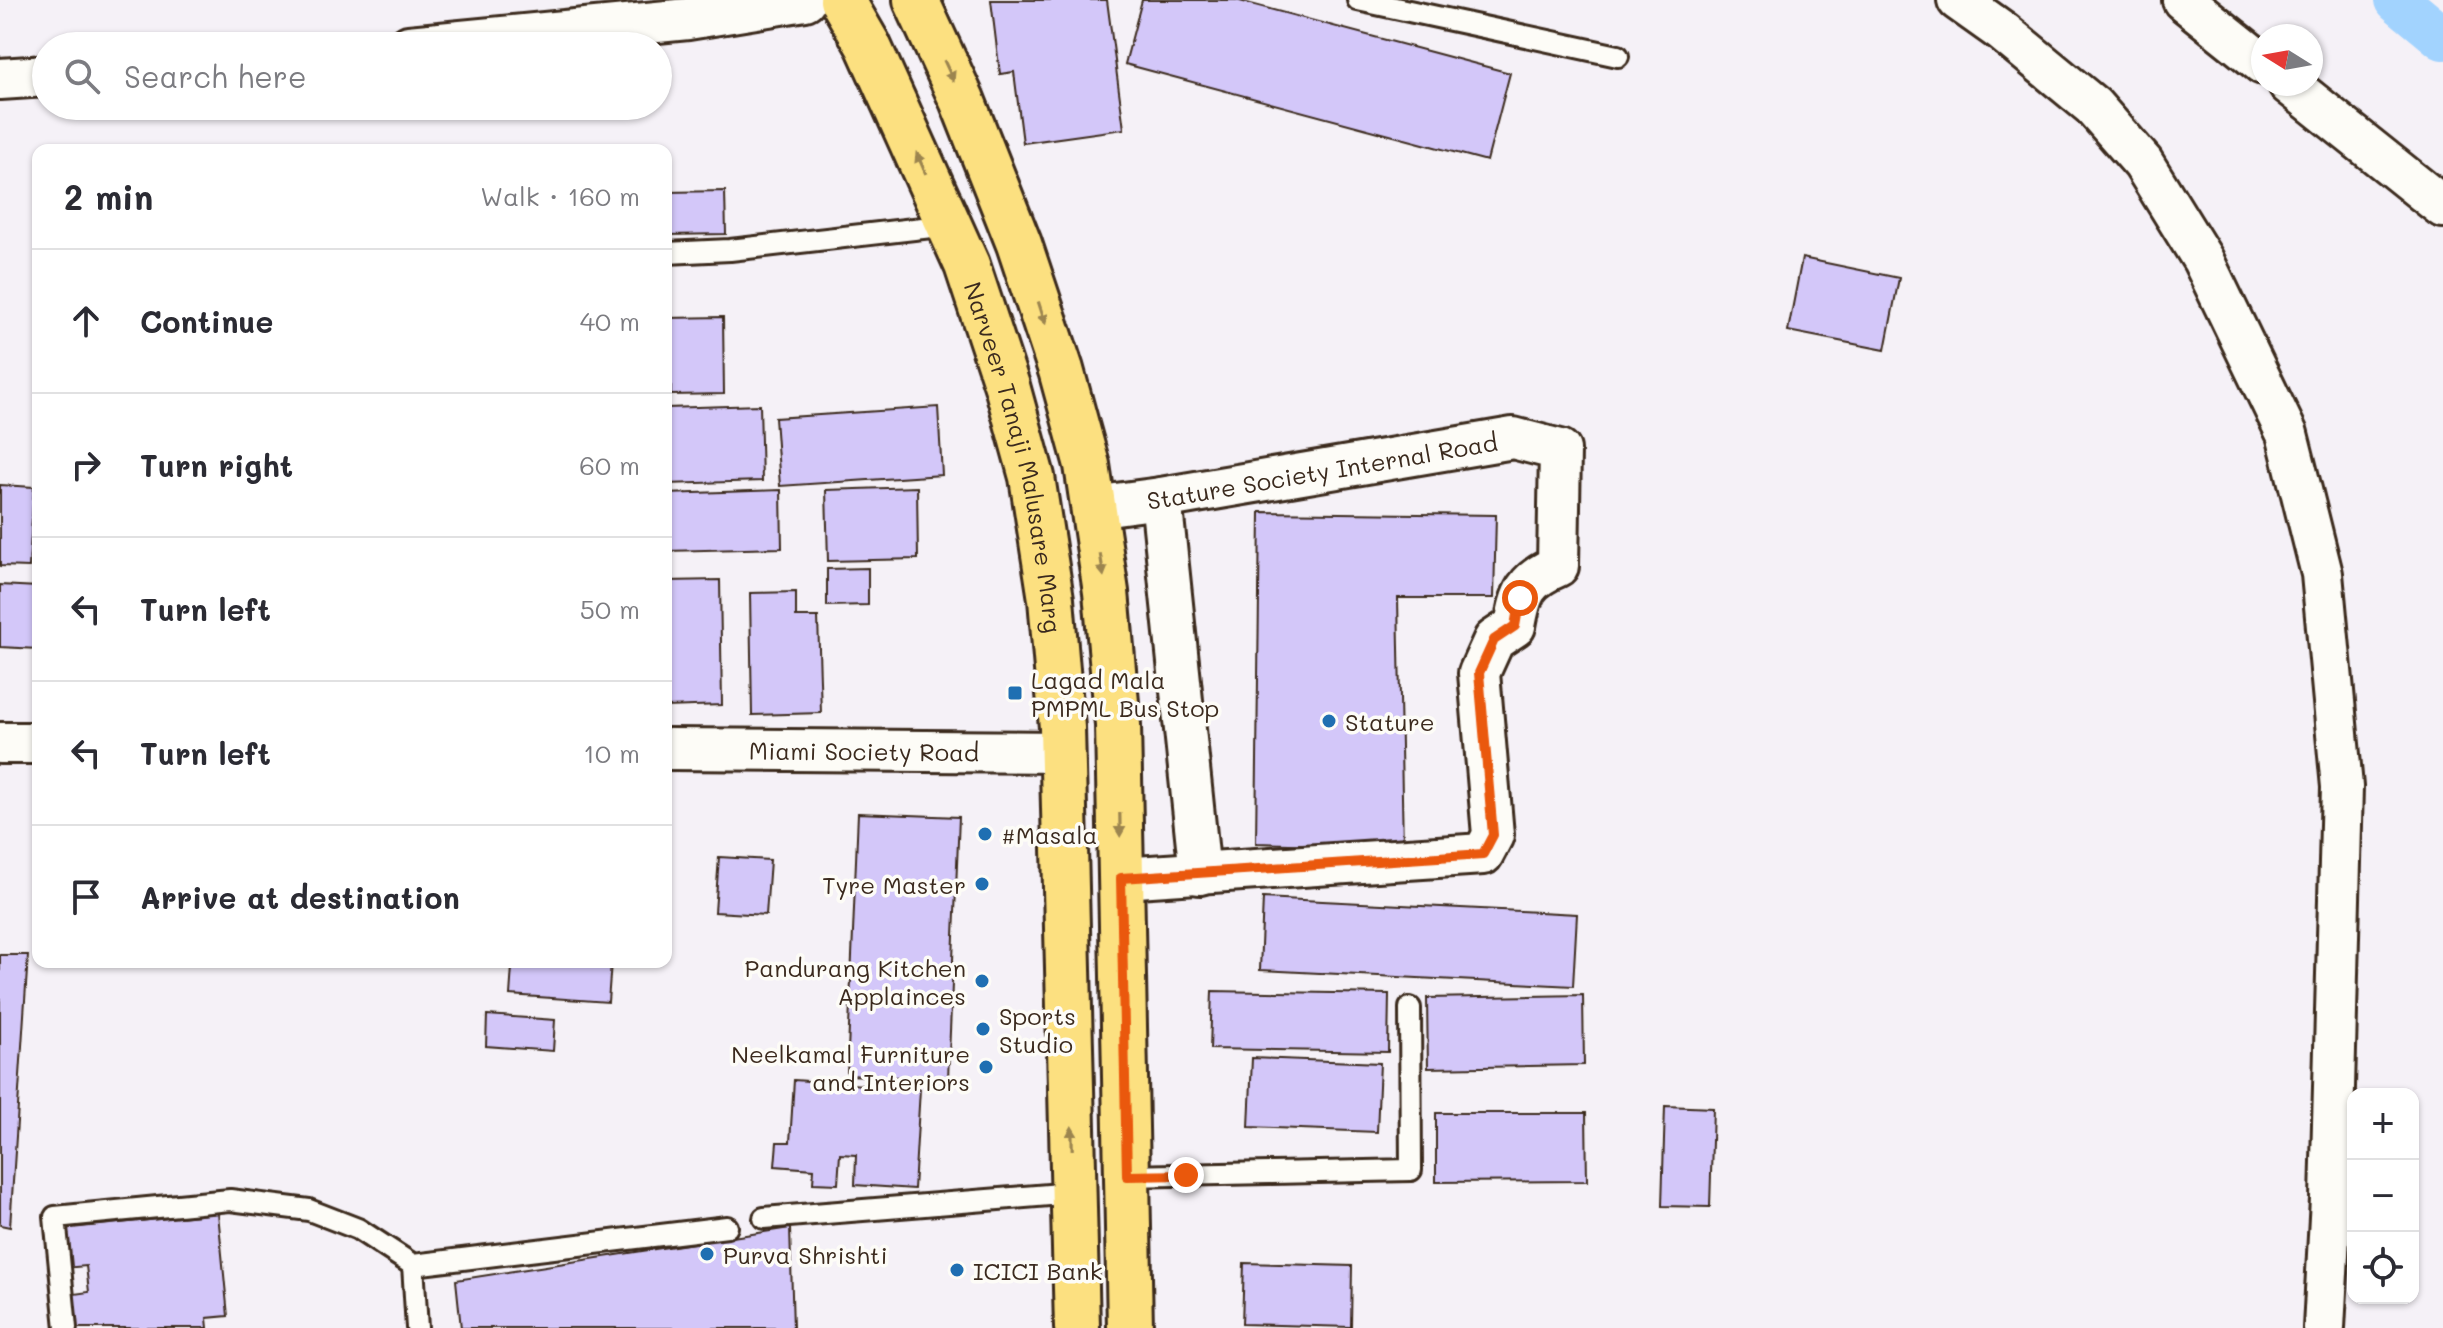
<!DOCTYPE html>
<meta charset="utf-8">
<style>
:root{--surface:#fff;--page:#f2f2f3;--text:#2b2b33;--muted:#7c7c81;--line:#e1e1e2}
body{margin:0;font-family:Mali,sans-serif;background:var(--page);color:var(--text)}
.controls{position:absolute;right:24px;bottom:24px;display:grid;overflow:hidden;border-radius:16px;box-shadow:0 2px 6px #0004}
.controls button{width:72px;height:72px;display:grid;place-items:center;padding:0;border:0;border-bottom:2px solid var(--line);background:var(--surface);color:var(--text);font:40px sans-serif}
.compass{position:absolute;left:2251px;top:24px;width:72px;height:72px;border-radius:50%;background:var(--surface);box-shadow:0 2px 6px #0004;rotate:281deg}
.stop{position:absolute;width:24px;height:24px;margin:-18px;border:6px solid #ea580c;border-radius:50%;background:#fff}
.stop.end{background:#ea580c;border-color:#fff;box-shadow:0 2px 8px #0008}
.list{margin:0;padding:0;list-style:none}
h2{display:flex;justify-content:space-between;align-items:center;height:104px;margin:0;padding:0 32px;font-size:34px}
h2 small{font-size:26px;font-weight:400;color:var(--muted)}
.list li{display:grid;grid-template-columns:52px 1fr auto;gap:24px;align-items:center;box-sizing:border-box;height:144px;padding:0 32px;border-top:2px solid var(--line)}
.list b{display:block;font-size:30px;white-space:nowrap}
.list em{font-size:26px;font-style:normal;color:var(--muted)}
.icon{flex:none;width:44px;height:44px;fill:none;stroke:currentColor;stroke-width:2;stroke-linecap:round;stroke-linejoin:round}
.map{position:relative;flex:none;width:2443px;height:1328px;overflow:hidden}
.search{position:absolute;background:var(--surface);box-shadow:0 2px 6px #0004;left:32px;top:32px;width:640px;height:88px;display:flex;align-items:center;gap:20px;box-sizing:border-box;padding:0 28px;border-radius:44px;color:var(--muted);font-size:30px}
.panel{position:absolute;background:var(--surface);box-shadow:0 2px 6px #0004;left:32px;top:144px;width:640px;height:824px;border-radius:16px}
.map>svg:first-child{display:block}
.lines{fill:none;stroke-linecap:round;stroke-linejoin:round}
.canal{stroke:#a2d3fe;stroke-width:44}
.building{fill:#d3c7f9;stroke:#3b2a1e;stroke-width:2}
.service-casing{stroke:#3b2a1e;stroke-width:26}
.minor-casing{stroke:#3b2a1e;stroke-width:46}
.primary-casing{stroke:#3b2a1e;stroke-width:50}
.service{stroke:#fdfcf7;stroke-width:20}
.minor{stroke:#fdfcf7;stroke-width:40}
.primary{stroke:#fce080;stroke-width:44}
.oneway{fill:#9c854f}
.route{stroke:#ea580c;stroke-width:10}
.poi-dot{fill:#1f6fb2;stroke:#fdfcf7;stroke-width:3}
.labels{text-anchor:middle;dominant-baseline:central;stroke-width:7;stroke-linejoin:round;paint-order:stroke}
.street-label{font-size:24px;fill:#3b2a1e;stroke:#fdfcf7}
.poi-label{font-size:24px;fill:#3b2a1e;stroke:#fdfcf7;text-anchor:start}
</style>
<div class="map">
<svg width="2443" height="1328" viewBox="0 0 2443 1328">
<rect width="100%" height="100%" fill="#f5f1f7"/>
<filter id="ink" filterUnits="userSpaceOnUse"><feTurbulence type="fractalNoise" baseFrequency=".0125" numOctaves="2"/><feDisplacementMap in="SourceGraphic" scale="16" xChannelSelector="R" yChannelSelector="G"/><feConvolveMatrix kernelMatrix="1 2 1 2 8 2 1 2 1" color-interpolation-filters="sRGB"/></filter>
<g filter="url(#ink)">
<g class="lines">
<!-- canal -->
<path class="canal" d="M2397,0l46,38"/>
</g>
<!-- building -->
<g class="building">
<path d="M991,0h116l17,129 -101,14 -9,-71 -14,2z"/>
<path d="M1142,0h94l274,73 -23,88 -362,-97z"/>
<path d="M725,191l1,43 -60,1v-43z"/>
<path d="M1802,258l97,20 -14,72 -97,-19z"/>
<path d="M723,317l1,77 -53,1v-27h-5v-50z"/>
<path d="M760,405l2,76 -96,3v-76z"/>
<path d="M938,407l4,68 -162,11 -5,-68z"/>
<path d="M0,485l34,2 -5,80 -29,-1z"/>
<path d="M917,487l1,72 -90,2 -2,-71z"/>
<path d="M781,490l1,58 -116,3v-57z"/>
<path d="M1260,512l236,3 -2,83h-96l5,249 -147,-4z"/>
<path d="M868,568v37l-41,1v-37z"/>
<path d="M720,580l2,125 -56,2v-126z"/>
<path d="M0,585l38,2v62l-38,-2z"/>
<path d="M796,592v25h22l3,96 -69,2 -2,-122z"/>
<path d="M858,813l101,4 -11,262 -101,-4z"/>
<path d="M719,857l51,3 -4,55 -51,-3z"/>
<path d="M1263,898l314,16 -4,72 -313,-16z"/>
<path d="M0,955h28l-18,272 -10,-2z"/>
<path d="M522,962h89l-3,40 -98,-7 2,-28h10z"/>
<path d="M1212,991l177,3 -1,58 -178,-3z"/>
<path d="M1583,995l1,70 -156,3 -1,-70z"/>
<path d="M487,1015l68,5 -2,31 -67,-5z"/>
<path d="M1252,1058l128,5 -3,69 -128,-5z"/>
<path d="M794,1080l126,9 -6,100 -59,-4 1,-30 -16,-1 -2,30 -25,-1 1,-14 -39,-3 2,-24h13z"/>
<path d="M1665,1106l48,2 -3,99 -48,-1z"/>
<path d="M1436,1113h150l1,68 -151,1z"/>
<path d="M218,1213l10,103 -21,2 1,10h-137l-4,-33 22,-3 -3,-26 -22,2 -3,-39z"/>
<path d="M790,1228l3,100h-332l-5,-48z"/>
<path d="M1244,1263l108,3 -1,61 -109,-3z"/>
</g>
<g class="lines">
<defs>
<g id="service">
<path d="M1358,0l260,56"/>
<path d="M666,253l64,-3 219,-25"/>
<path d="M1127,1176l284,-6 -1,-162"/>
<path d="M764,1218l310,-25"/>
<path d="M413,1265l4,63"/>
<path d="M66,1328l-11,-111 175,-17 79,10 49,19 55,36 314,-38"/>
</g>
<g id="minor">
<path d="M1958,0l45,32 90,74 50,57 60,97 84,174 35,140 20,213 -11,412 -7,129"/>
<path d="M2183,0l80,64"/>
<path d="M409,46l279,-27 117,-19"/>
<path d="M0,79l46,-3"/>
<path d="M2289,84l154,123"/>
<path d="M1161,498l39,376"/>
<path id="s1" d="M1093,507l68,-9 352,-60 47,12 -2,116c-33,14 -37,26 -43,60l-21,14 -15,33 14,162 -10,19 -362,24"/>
<path d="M0,743h38"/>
<path id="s2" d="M666,749l396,3"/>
</g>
<g id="primary">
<path id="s3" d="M842,0l26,45 99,220 40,121 25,91 19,122 11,129 15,600"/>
<path d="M916,0l46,100 57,144 42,126 26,95 19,127 12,133 12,603"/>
</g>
</defs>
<!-- service casing -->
<use href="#service" class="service-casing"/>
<!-- minor casing -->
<use href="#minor" class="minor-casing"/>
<!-- primary casing -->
<use href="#primary" class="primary-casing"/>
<!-- service -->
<use href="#service" class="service"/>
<!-- minor -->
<use href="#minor" class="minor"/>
<!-- primary -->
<use href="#primary" class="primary"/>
</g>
<!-- one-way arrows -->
<defs><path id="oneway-solid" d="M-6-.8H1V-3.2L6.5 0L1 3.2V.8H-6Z" transform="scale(2)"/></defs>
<g class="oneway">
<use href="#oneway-solid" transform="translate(949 71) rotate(65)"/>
<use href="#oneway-solid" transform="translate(921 163) rotate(-114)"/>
<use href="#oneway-solid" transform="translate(1042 313) rotate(72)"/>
<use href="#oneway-solid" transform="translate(1102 565) rotate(81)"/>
<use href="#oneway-solid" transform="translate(1120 825) rotate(89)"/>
<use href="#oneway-solid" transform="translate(1072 1138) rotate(-91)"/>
</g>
</g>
<g class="lines" filter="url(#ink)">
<!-- route -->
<path class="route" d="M1186,1175l-59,1 -6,-298 362,-24 10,-19 -14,-162 15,-33 21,-14 5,-28"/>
</g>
<!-- markers -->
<g class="poi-dot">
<rect x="1007" y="685" width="16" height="16" rx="4"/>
<circle cx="1329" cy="721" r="8"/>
<circle cx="985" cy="834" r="8"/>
<circle cx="982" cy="884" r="8"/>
<circle cx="982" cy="981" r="8"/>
<circle cx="983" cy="1029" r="8"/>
<circle cx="986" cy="1067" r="8"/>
<circle cx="707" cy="1254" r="8"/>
<circle cx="957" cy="1270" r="8"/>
</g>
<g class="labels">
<!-- street labels -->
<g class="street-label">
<text stroke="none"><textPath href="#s3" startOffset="492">Narveer Tanaji Malusare Marg</textPath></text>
<text stroke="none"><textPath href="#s1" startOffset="232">Stature Society Internal Road</textPath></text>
<text stroke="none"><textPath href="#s2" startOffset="198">Miami Society Road</textPath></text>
</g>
<!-- poi labels -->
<g class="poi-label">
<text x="1031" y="679">Lagad Mala<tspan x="1031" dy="28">PMPML Bus Stop</tspan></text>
<text x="1345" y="721">Stature</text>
<text x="1001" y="834">#Masala</text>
<text x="966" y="884" text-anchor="end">Tyre Master</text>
<text x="966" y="967" text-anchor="end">Pandurang Kitchen<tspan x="966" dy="28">Applainces</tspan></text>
<text x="999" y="1015">Sports<tspan x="999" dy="28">Studio</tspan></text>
<text x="970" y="1053" text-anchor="end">Neelkamal Furniture<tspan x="970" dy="28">and Interiors</tspan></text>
<text x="723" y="1254">Purva Shrishti</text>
<text x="973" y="1270">ICICI Bank</text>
</g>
</g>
</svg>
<div class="controls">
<button>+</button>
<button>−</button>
<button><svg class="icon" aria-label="locate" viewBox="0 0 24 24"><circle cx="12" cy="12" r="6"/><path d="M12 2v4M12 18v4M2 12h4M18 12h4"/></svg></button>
</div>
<svg class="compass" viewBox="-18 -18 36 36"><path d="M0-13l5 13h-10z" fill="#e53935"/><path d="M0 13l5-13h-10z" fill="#7c7c81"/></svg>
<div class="stop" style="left:1520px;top:598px"></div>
<div class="stop end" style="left:1186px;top:1175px"></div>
<div class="search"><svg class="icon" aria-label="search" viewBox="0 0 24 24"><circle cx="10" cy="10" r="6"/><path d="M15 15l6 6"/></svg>Search here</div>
<section class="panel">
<h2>2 min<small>Walk · 160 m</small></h2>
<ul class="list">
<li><svg class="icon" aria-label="ahead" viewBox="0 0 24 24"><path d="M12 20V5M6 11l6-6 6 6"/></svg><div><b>Continue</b></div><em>40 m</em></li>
<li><svg class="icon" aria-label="right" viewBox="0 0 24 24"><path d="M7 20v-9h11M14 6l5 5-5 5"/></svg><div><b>Turn right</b></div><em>60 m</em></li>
<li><svg class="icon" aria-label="left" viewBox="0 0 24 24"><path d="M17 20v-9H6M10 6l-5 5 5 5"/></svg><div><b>Turn left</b></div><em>50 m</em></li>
<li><svg class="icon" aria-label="left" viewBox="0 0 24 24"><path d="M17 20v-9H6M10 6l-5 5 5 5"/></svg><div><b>Turn left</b></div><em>10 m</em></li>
<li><svg class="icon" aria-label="arrive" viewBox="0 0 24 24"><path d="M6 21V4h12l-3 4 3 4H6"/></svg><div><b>Arrive at destination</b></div></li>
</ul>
</section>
</div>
